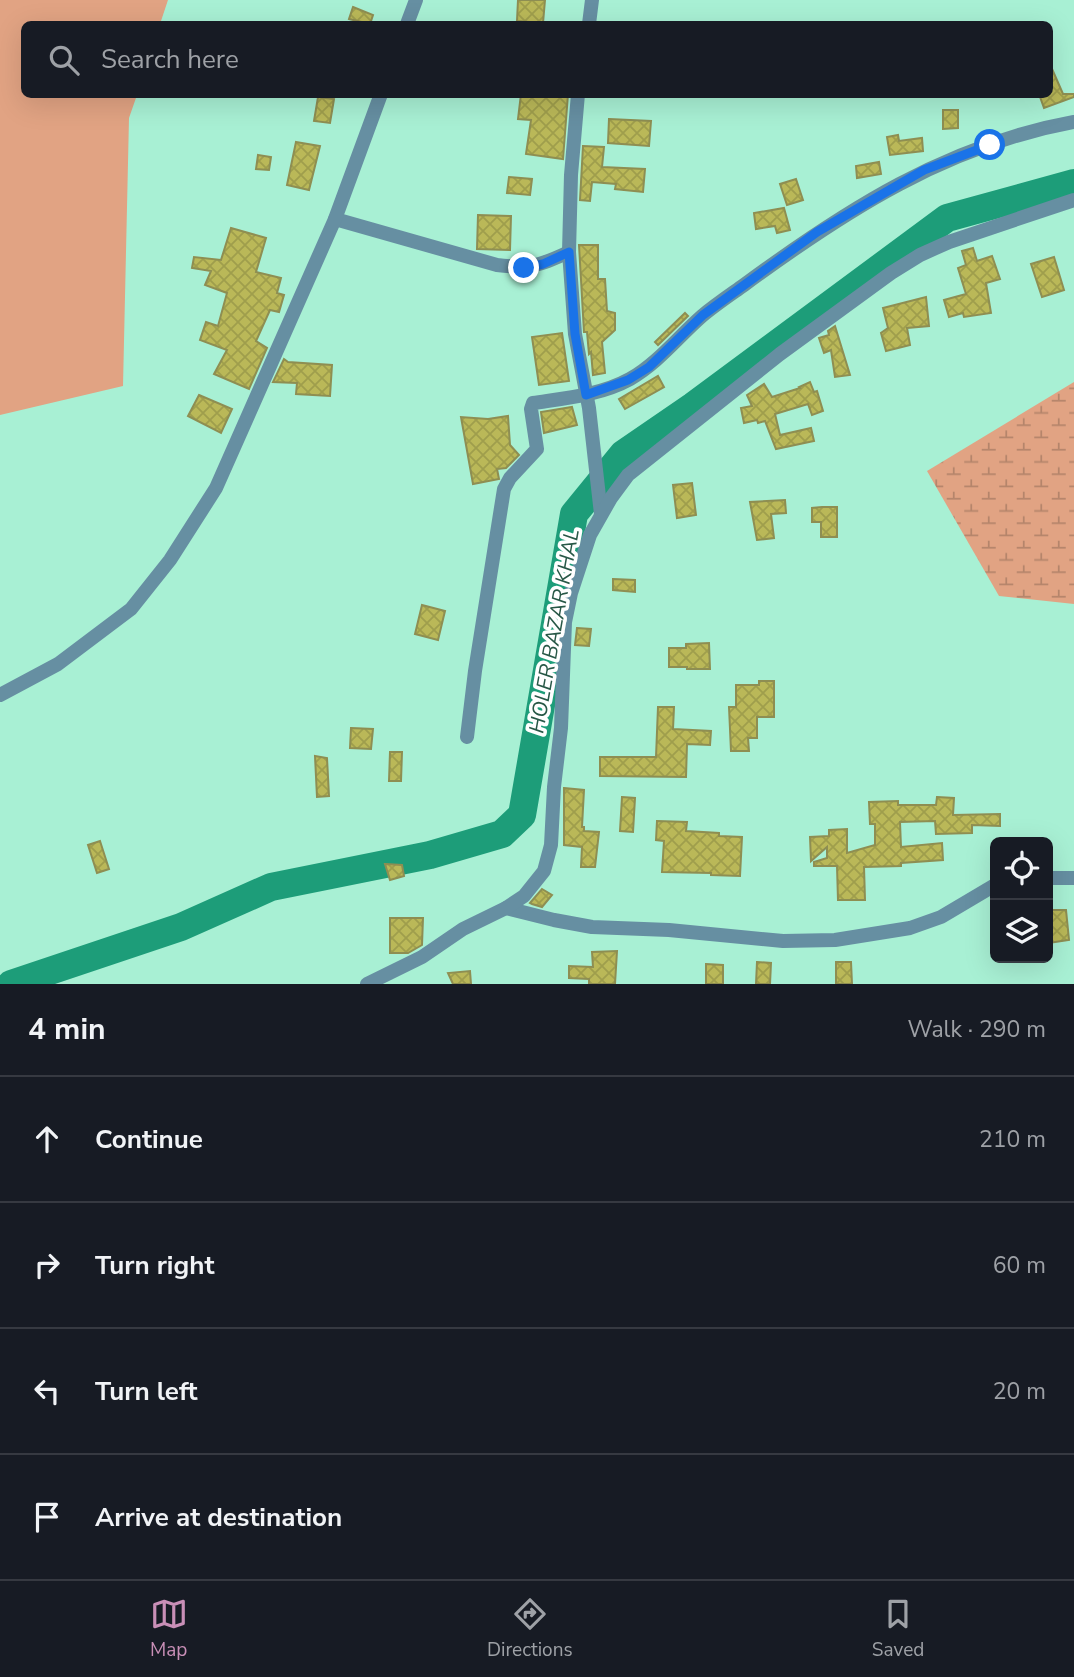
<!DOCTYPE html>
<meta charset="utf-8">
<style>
:root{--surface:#171b24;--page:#20242c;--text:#f1f3f6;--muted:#9ea1a6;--line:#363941;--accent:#c98fb7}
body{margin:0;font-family:"Nunito Sans",sans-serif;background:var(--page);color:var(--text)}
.controls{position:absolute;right:21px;bottom:21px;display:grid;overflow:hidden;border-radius:10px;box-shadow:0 7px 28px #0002}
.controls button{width:63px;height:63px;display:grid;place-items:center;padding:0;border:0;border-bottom:2px solid var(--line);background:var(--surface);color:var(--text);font:35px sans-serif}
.stop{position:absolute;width:21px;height:21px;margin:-16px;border:5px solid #1a73e8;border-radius:50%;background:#fff}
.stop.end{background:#1a73e8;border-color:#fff;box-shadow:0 2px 7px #0008}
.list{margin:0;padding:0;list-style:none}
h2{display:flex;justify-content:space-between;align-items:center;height:91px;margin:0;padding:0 28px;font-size:30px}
h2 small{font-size:23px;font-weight:400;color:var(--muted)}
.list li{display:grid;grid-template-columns:46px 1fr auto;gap:21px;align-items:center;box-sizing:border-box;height:126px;padding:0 28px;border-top:2px solid var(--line)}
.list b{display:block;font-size:26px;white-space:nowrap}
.list em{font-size:23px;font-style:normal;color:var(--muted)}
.icon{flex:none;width:38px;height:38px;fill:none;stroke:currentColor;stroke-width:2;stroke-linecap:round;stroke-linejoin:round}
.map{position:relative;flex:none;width:1074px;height:984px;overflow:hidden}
.search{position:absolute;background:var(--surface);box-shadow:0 7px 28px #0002;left:21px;right:21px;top:21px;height:77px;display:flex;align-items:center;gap:18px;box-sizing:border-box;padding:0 24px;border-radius:10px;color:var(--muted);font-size:26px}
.sheet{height:595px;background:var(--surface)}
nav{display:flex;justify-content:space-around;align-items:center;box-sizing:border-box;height:98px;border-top:2px solid var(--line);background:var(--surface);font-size:19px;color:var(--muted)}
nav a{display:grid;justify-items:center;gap:4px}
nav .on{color:var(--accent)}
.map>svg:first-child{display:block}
.green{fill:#e1a383}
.wetland{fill:url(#wetland-marsh)}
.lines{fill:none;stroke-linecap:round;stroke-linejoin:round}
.river{stroke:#1d9d79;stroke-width:28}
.building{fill:url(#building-cross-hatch);stroke:#8e8e52;stroke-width:2}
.minor{stroke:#668fa2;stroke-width:14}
.route{stroke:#1a73e8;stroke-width:9}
.labels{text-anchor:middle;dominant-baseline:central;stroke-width:7;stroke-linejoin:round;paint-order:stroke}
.water-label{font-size:21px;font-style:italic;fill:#285847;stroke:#fff}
</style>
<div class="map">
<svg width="1074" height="984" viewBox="0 0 1074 984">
<defs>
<pattern id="wetland-marsh" width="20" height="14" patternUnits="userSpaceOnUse" patternTransform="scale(1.75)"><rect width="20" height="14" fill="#e1a383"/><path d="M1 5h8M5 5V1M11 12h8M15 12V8" fill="none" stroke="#b5856b"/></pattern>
<pattern id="building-cross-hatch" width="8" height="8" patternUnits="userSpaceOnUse" patternTransform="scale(1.75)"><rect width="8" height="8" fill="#bab858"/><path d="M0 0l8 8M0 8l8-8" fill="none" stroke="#9f9e4c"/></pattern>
</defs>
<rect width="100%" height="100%" fill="#a8f0d4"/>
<!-- green -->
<path class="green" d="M0,0h168l-8,24h-136v70l113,1 -8,23 -6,268 -123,29z"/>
<!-- wetland -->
<path class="wetland" d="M1074,382v222l-75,-8 -72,-125z"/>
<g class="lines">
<!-- river -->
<path class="river" d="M11,984l170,-57 90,-40 159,-32 72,-21 20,-19 52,-301 49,-60 70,-48 254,-188 127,-35"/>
</g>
<!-- building -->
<g class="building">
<path d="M518,0h27l-2,23 -26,-2z"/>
<path d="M353,7l20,8 -3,9 -21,-5z"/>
<path d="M1049,62l14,32h11v3l-30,11 -5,-14h10z"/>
<path d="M521,94h47l-5,65 -37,-5 5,-34 -13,-1z"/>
<path d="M318,97l16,2 -4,24 -16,-2z"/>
<path d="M943,110h15v18l-15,1z"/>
<path d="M609,119l42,2 -2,25 -41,-3z"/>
<path d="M898,135l1,6 23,-3 1,13 -33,4 -3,-18z"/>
<path d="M296,142l24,4 -11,44 -22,-5z"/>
<path d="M583,146l21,1 -2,20 43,2 -2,23 -28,-3 1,-5 -24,-2 -2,19 -10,-1z"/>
<path d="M258,155l13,2 -2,13 -13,-1z"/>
<path d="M879,162l2,12 -24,4 -1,-12z"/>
<path d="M509,177l23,2 -2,16 -23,-2z"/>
<path d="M796,179l7,21 -16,5 -7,-21z"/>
<path d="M784,208l6,22 -13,3 -2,-7 -19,3 -2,-16z"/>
<path d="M478,215l33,1 -1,34 -33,-1z"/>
<path d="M231,228l35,10 -10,34 25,6 -4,15 7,2 -5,17 -9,-2 -14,31 11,7 -18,41 -35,-15 13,-24 -27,-10 6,-18 12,4 9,-33 -22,-8 6,-14 -19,-3 2,-11 27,3z"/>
<path d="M579,245h19v34h7l2,32 8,2v17l-13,12 3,31 -12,2 -2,-23 -2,2 -2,-22h-3z"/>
<path d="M973,248l4,13 15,-5 8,23 -14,4 5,30 -27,4 -1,-4 -14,4 -5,-17 22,-6 -8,-26 8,-3 -4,-14z"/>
<path d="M1054,257l10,33 -22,7 -11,-33z"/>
<path d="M926,297l3,29 -22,2 3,17 -24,6 -5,-18 7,-5 -5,-20z"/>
<path d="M685,313l3,3 -30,29 -3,-3z"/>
<path d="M835,326l15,49 -15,2 -4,-27 -7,3 -5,-15 10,-3 -1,-4z"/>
<path d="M562,333l7,48 -30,4 -7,-48z"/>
<path d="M284,359l4,3 44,3 -2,31 -34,-2 1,-11 -24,-1z"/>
<path d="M658,376l6,11 -39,22 -6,-10z"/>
<path d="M810,382l4,10 3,-1 6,20 -11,4 -4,-11 -33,10 5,21 31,-7 3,13 -38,8 -11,-28 -7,2 -1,-3 -13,3 -3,-15 11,-2 -5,-11 17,-11 8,13 28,-9 -1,-1z"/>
<path d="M199,395l33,14 -11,24 -33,-17z"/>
<path d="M572,407l5,18 -33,8 -3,-21z"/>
<path d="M508,416l2,29 9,10 -13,13 -9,1 2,10 -26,5 -12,-67 27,2z"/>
<path d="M692,483l4,32 -19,3 -4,-33z"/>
<path d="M785,500l1,13 -15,1 3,24 -17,2 -7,-38z"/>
<path d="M822,507h15v30h-16v-15h-9v-14z"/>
<path d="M613,579l22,1v12l-22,-2z"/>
<path d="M422,605l23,6 -7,29 -23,-6z"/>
<path d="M577,628l14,1 -2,17 -14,-1z"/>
<path d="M709,643l1,26h-23v-2h-18v-19h17v-4z"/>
<path d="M759,681h15v36h-17v21h-9l1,13h-18l-2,-44h7v-22h23z"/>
<path d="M658,707h16l-1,22 38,2 -1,14 -23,-1 -1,33 -86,-1v-19h56z"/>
<path d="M351,728l22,1 -2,20 -21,-1z"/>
<path d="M390,752h12l-1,29h-12z"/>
<path d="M315,756l12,2 2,38 -12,1z"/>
<path d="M564,788l20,2 -2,37h2v4l15,1 -4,35h-14l1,-20 -18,-2z"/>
<path d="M622,797l13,1 -2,34 -13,-1z"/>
<path d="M937,797l17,1 -1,17 47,-1v12l-28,-1v8l-36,1 -1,-13 -35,1 1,25 41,-4 1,17 -42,3v3l-37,1 1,33h-27l-1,-34h-23v-4l13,-4v-11l-16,14 -1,-24 19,-1v-6l18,-1v24l28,-8v-21h-5l-1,-22 29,-1v4h38z"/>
<path d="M657,821l30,1 -1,9 33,2v3l23,1 -2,39 -29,-1v-2l-49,-1 2,-31 -8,-1z"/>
<path d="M100,841l9,28 -12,4 -9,-28z"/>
<path d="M385,864l17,1 2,11 -14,4z"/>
<path d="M542,889l10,6 -10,12 -10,-3 -2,-1z"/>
<path d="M1048,910h18l3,30 -21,3z"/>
<path d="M390,918h33l-1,27 -14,8h-18z"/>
<path d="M617,951l-2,33h-26v-5l-20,-1v-12l24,1 -1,-15z"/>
<path d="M757,962l14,1 -1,21h-14z"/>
<path d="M836,962h15l1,22h-16z"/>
<path d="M706,964l17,1v19h-17z"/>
<path d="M470,971l1,13h-18l-5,-11z"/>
</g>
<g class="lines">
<!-- minor -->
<g class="minor">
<path d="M407,24l9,-24"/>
<path d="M589,24l3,-24"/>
<path d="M578,94l-7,81 -2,77 6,82 14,74 12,106"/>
<path d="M335,219l162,46c33,4 42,1 72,-13"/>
<path d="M0,695l58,-31 73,-55 39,-49 46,-72 119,-269 46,-125"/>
<path d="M467,737l8,-66 29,-182 6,-11 27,-29 -6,-40 2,-6c33,-5 68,-8 97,-24 28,-16 48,-42 72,-63 13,-11 28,-21 42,-31 102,-75 203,-140 330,-163"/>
<path d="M1048,878h26"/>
<path d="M506,908l48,12 38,7 77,3 114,11 52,-1 75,-12 31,-11 54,-32"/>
<path d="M367,984l55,-27 41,-28 43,-21 18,-12 20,-25 7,-26 3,-58 7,-59 4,-106 6,-29 19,-58 21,-37 17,-23 152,-121 111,-81 29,-18 29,-13 125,-42"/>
</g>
</g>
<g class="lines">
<!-- route -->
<path class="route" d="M524,268l19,-4 26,-12 6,82 11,61 42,-15 21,-13 54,-52 114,-83 107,-62 66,-25"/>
</g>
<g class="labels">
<!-- water labels -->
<g class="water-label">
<text transform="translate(554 631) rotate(-80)">HOLER BAZAR KHAL</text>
</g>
</g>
</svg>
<div class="controls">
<button><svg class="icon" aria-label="locate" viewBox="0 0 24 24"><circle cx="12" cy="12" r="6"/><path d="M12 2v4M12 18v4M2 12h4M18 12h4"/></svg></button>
<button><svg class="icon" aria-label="layers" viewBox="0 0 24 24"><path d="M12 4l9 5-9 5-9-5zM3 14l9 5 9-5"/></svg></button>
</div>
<div class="stop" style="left:990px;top:145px"></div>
<div class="stop end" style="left:524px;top:268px"></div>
<div class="search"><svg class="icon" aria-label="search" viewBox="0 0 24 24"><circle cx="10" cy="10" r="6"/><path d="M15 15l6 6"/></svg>Search here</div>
</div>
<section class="sheet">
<h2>4 min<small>Walk · 290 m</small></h2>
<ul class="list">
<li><svg class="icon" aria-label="ahead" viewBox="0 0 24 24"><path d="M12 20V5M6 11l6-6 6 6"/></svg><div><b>Continue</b></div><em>210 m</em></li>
<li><svg class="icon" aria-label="right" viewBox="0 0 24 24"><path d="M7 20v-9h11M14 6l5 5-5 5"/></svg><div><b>Turn right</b></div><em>60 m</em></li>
<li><svg class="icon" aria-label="left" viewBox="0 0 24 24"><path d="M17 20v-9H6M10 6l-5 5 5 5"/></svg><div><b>Turn left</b></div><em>20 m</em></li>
<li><svg class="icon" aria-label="arrive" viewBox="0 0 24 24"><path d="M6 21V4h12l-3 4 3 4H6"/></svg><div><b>Arrive at destination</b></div></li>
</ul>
</section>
<nav>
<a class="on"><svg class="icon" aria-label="map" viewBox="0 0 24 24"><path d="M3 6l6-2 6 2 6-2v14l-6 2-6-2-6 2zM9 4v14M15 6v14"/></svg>Map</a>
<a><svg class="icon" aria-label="directions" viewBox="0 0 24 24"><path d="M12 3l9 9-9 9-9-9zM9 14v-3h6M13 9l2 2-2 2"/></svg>Directions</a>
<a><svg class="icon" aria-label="saved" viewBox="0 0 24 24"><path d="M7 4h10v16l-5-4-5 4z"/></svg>Saved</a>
</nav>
